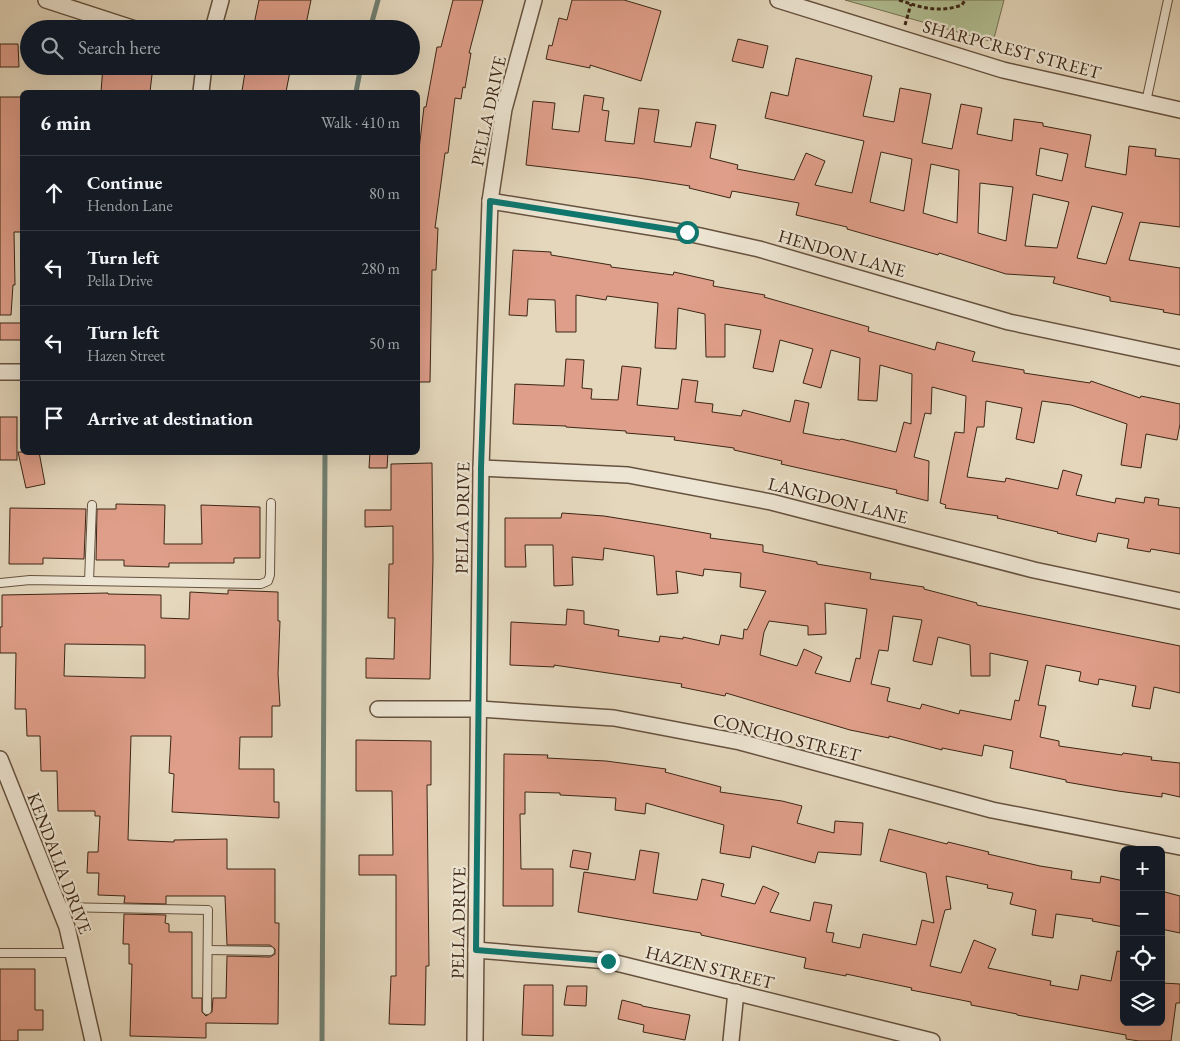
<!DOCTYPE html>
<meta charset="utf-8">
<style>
:root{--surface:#171b24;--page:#242831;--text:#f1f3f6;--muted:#9ea1a6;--line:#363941}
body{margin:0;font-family:"EB Garamond",serif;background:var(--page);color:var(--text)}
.controls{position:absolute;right:15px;bottom:15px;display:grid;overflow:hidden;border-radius:8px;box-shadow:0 5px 20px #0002}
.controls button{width:45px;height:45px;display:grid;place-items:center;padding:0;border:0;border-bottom:1px solid var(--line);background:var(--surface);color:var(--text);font:25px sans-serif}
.stop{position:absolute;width:15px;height:15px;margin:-11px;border:4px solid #0f766e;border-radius:50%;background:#fff}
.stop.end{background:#0f766e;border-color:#fff;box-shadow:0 1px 5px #0008}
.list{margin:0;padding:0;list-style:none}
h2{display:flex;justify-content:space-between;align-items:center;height:65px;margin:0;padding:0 20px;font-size:21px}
h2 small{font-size:16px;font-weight:400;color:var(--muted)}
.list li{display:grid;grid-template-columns:32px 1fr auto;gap:15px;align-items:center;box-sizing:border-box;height:75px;padding:0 20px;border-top:1px solid var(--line)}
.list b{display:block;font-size:19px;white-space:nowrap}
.list p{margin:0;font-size:16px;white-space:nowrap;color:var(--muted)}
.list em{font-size:16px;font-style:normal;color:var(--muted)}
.icon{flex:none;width:28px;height:28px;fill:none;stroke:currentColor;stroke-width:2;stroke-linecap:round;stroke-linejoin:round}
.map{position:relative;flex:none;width:1180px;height:1041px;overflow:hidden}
.search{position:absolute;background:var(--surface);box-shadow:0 5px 20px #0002;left:20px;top:20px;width:400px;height:55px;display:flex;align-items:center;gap:12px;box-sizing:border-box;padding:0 18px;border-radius:28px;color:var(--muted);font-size:19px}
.panel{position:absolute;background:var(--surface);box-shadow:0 5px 20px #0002;left:20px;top:90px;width:400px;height:365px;border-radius:8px}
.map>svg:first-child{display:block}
.green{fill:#b0bf93;stroke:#767254}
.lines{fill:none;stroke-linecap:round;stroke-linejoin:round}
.stream{stroke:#717f71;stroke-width:5}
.building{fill:#df9e89;stroke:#3c2615;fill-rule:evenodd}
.lane-casing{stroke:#66523f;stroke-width:10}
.street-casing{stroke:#66523f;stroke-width:18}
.path{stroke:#3c2615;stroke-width:3;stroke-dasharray:4 2.5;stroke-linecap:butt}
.lane{stroke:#ede5d3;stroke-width:8}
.street{stroke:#ede5d3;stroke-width:15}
.route{stroke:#0f766e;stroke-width:6}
.labels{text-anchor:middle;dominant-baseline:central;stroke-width:4.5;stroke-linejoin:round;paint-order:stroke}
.street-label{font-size:18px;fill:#3c2615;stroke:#ede5d3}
</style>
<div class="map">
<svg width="1180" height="1041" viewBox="0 0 1180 1041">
<rect width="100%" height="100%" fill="#e4d7bc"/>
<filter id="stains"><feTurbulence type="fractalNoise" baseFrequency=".004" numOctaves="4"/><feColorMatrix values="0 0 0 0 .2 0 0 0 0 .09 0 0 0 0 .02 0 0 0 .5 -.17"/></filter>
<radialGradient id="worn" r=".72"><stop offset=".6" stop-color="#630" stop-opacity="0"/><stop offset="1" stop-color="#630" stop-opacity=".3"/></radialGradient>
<!-- green -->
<path class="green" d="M845,0h159l-11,42z"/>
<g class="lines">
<!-- stream -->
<g class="stream">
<path d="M370,29l8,-29"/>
<path d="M356,92l5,-26"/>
<path d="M322,1041l3,-589"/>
</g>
</g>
<!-- building -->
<g class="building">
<path d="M259,0h52l-6,29h-52z"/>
<path d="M453,0h30l-14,53h2l-6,35 -2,-1 -2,12 -6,-1 -7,55h-3l-10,75h3l-2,42h-4l-2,112h-12v-224l6,-51h2l11,-60h4z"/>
<path d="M572,0h52l37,11 -20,70 -51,-16v3l-44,-9 3,-14 3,1 7,-28 8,2z"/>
<path d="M738,39l30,7 -5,22 -31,-7z"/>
<path d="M0,44h18l1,23h-19z"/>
<path d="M796,58l76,18 -9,40 31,6 6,-34 31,6 -9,49 30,6 9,-45 21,4 -5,26 35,7 2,-22 29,4v3l48,9 -6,32 41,8 3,-29 27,3 -1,7 25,3v68l-40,-5 -11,38 51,8v47l-17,-3 1,-2 -54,-9v-4l-57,-14 2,-6 -49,-3 -67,-21 -1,2 -91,-26v-2l-51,-12 3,-12 -67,-12 -2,7 -41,-10 1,-2 -52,-8 -112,-13 7,-64 22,2 -3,26 27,3 5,-37 20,3 -2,12 7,1 -4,30 29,3 5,-36 20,2 -5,32 37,5 5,-25 20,3 -6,33 28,7 -1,4 57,11 12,-27 19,8 -10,24 37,8 12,-52 -99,-23 6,-26 17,4zM1040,148l28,6 -6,27 -26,-6zM881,152l31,7 -8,52 -34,-9zM931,164l28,6 -2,53 -34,-10zM980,183l33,4 -7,54 -28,-8zM1033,194l36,8 -12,46 -32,-2zM1092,206l31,7 -17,51 -29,-6z"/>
<path d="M103,66h50l-3,26h-49z"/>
<path d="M246,66h45l-5,26 -44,-1z"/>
<path d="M0,97h22v135h-8l1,53h-2l-2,30h-11z"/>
<path d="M513,250l38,2v3l60,10v2l62,8 1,-3 40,9 -1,5 52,9 -1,2 105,30 -1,4 67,19 2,-8 38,10 -3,9 52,9v3l66,10 1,-2 49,17 1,-2 39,8v20l-3,16 -31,-6 -5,34 -20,-3 6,-41 -56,-19 -29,-4 -8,42 -18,-4 6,-31 -36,-7 -2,26h-7l-10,50 38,5 1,-4 52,11 5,-19 19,5 -6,20 39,8 1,-5 28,5 1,-6 14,2 -1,6 22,3v46l-29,-5 -1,3 -23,-4 2,-9 -31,-6 -2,9 -39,-9 1,-1 -61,-14 1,-2 -53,-8 1,-3 -6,-2 15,-71 9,1 2,-37 -34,-9 -1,27 -6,-1 -11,44 15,4 -1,40 -32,-8 1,-3 -116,-26 1,-3 -48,-11v-2l-60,-8 1,-3 -49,-4v-2l-60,-4v-1l-53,-2 2,-40 49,2 2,-27 18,1 -2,28 10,1 -1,10 27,1 4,-34 19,2 -4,37 41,4 4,-30 16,2 -3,21 18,2 -1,8 29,4 2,-6 47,12 5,-22 14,3 -6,30 37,7 1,-1 55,13 8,-30 7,2 1,-50 -32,-9 -3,36 -19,-1 2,-42 -29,-8 -10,38 -18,-5 10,-34 -33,-9 -7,32 -20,-4 8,-38 -36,-6v33h-19l-1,-43 -27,-6 -2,41 -21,-1 3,-45 -51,-7 -1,4 -30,-5v37h-20l-1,-32 -27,-1 -1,17 -18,-1z"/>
<rect x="0" y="323" width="22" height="17"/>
<rect x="0" y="417" width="17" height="43"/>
<path d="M18,452h21l6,32 -19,4z"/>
<path d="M370,452h18l-1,16h-18z"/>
<path d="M432,463l1,97 -3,119 -64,-1v-20l28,1 1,-41h-7l1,-54h4v-38l-28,1v-17h26v-46z"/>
<path d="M116,504l49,1 -1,39h38l-1,-39 59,2v51h-26v5h-65v4l-45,-1v-6h-28l1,-51h19z"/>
<path d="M10,508l76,1 -2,50 -41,-1v6h-34z"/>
<path d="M562,513l42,3 56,9 51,9 -1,4 53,7v7l54,10v2l54,9 -1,6 54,8v2l53,14v2l203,41v47l-26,-6 -4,22 -18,-3 4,-20 -37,-7 -1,6 -19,-4 2,-9 -35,-7 -8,40 8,1 -6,31 19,4v5l63,9 1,-2 29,4 -1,3 29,3v34l-18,-4v4l-44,-6 -52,-9v-2l-56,-12 3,-17 -29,-6 -2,11 -40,-8v2l-53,-14v2l-39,-8 -124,-37 -1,3 -44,-9 1,-3 -128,-19v2l-44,-2 1,-43 55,3 1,-16 17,2v13l35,6 -1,6 41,6 1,-6 23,3v-2l36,8 2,-10 22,4 1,-10 3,1 19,-39 -26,-4 1,-14 -37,-4 -1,7 -27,-5 2,22 -21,2 -3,-39 -50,-8 -1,12 -31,-3 1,28 -19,1 -1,-41h-28l1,22h-21v-49h56zM825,603l42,6 -7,50 -4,-1 -6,24 -35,-9 7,-16 -18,-8 -7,17 -37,-11 4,-23 5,-11 39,5v9l18,-1zM893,616l29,4 -9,41 19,4 6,-28 32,8 1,31h19v-23l38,8 -9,40 -4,-1 -4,20 -51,-10 -1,4 -37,-10 -2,5 -33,-8 3,-13 -19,-4 8,-34 9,1z"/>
<path d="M228,590l50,2v29h2l-2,53 2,32h-8v31h-32l-1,32h35v33h5v16l-107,-6 2,-38 -5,-1 2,-37h-40l-3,104 46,2v-2l53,-1v30h48v54h4l-1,101 -72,-1v15l-76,-2 2,-72h-3v-20h-6l1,-30 42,1 -1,8 4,1v8h23v66h10v14l4,4 6,-4 1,-14h13l1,-42 43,1 5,-3v-5l-5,-4h-43l-2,-49h-59v8l-42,-1 1,-7 -27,-1 1,-22h-12l1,-21h10l2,-36h-5v-5h-37l-1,-40h-16l-1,-35h-13l-1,-27h-11l1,-56h-16v-26h2v-32l106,-2v1l53,1v23l28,1 1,-27 38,2zM65,644l80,1v33l-81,-2z"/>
<path d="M356,740l75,1v44h-4l2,181h-3l-1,59 -36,-1 2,-48h5v-101h-37v-20h34l-1,-64h-36z"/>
<path d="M504,754l44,1 -1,3 59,3 60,8 -1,3 56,15 -1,5 62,9 20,5 -5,17 37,10 1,-12 28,2 -2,32 -43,-3 -3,11 -63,-17 -2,12 -30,-5 4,-28 -78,-22 -1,11 -30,-4 1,-12 -56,-3v-2l-35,-1v22h-5l1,55h32v37h-50z"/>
<path d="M889,829l58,15 1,-2 41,10 -1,2 52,12 32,5 -1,8 29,4 1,-7 23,5v46l-32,-6 1,-2 -37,-5 -3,24 -21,-3 4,-25 -26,-6 3,-11 -26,-5 1,-3 -42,-9 5,33 -6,1 -15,56 31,7 13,-33 22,9 -8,19 63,13 -1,4 28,5 3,-15 30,6 6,-30 7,1v70h37l2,-39 17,1v19h-4l-5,38h-32l-13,-2v-4l-109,-20v-1l-46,-9v-3l-60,-12 1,-2 -66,-14v2l-42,-8 2,-10 -105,-23v-2l-123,-21 6,-40 51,8 5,-30 19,3 -6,40 44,7 5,-21 22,5 -3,12 34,8 8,-18 16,7 -9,19 40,9 4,-19 18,3 -6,27 8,1 -2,9 28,6 3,-14 53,11 6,-25 12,3 -8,-50 -46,-12z"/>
<path d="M573,850l18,3 -3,17 -18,-3z"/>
<path d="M1161,891l19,5v37l-19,-4z"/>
<path d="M0,969h35v41h8v20h-25v11h-18z"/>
<path d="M524,985h29v51l-31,-1z"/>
<path d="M567,986h20l-1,20 -22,-1z"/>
<path d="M622,1000l20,5v1l48,9 -5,25 -42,-8 1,-7 -26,-6z"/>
</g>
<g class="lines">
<defs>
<g id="lane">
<path d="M1146,102l22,-102"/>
<path d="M89,581l3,-76"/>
<path d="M0,583l30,-3 231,4 7,-3 2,-6 1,-72"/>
<path d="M59,907l149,3 -1,100"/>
<path d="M208,950l62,1"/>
<path d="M0,953h73"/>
</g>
<g id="street">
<path d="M46,0l89,29"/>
<path d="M778,0l225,70 177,40"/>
<path d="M213,29l8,-29"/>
<path d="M201,92l3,-26"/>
<path d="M490,201l197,32 72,16 250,73 171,36"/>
<path d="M0,372h22"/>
<path d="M481,468l147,7 143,27 263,68 146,31"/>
<path d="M378,709h101l135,9 126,24 252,68 188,37"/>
<path d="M0,759l67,168 26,114"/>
<path d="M476,950l132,11 324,80"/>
<path d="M475,1041l6,-573 9,-267 14,-92 30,-109"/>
<path d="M731,1041l5,-49"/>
</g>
</defs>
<!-- lane casing -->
<use href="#lane" class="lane-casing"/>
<!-- street casing -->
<use href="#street" class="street-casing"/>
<!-- path -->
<g class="path">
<path d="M899,0c23,8 40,13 63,5l3,-5"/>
<path d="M905,25l6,-21"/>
</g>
<!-- lane -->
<use href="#lane" class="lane"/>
<!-- street -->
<use href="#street" class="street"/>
</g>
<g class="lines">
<!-- route -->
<path class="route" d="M608,961l-132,-11 5,-482 9,-267 197,31"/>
</g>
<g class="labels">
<!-- street labels -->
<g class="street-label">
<text transform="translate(1012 49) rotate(15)">SHARPCREST STREET</text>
<text transform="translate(488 111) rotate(-78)">PELLA DRIVE</text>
<text transform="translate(842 253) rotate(16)">HENDON LANE</text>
<text transform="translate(838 500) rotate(14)">LANGDON LANE</text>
<text transform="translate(462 518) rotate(-89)">PELLA DRIVE</text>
<text transform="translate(787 737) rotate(14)">CONCHO STREET</text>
<text transform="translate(60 863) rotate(69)">KENDALIA DRIVE</text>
<text transform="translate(458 923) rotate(-89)">PELLA DRIVE</text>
<text transform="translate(710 967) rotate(14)">HAZEN STREET</text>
</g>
</g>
<rect width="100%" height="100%" filter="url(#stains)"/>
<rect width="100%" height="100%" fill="url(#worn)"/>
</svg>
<div class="controls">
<button>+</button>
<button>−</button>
<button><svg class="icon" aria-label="locate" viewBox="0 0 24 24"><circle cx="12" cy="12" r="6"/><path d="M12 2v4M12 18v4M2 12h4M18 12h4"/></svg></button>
<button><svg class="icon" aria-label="layers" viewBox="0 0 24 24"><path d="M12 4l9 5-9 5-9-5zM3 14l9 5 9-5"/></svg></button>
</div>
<div class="stop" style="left:687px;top:232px"></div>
<div class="stop end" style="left:608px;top:961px"></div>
<div class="search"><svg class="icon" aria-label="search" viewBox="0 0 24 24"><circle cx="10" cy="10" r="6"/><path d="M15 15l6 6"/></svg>Search here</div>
<section class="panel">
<h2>6 min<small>Walk · 410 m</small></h2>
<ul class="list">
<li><svg class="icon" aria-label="ahead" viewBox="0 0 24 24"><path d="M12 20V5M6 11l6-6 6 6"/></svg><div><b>Continue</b><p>Hendon Lane</p></div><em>80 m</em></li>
<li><svg class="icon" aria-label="left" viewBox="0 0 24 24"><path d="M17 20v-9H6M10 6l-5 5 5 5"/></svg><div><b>Turn left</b><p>Pella Drive</p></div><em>280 m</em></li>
<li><svg class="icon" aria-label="left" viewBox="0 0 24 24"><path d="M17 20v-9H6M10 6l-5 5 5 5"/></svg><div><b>Turn left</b><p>Hazen Street</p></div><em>50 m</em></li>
<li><svg class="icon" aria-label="arrive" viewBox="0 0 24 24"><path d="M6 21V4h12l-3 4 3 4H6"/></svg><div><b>Arrive at destination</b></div></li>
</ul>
</section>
</div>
